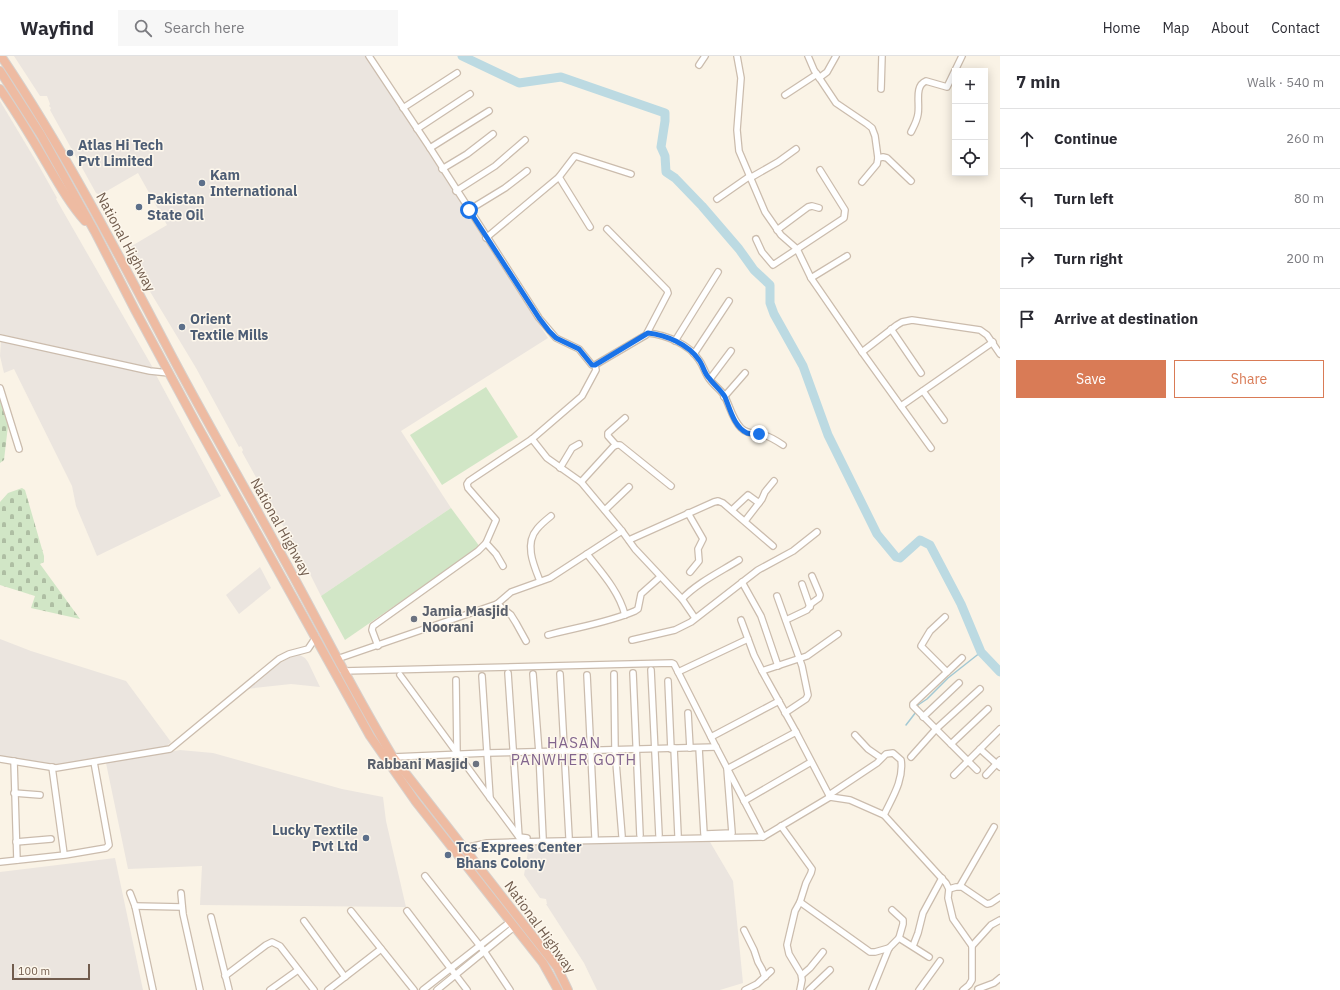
<!DOCTYPE html>
<meta charset="utf-8">
<style>
:root{--surface:#fff;--page:#f7f7f7;--text:#2b2b33;--muted:#7c7c81;--line:#e1e1e2;--accent:#d97b56}
body{margin:0;font-family:"IBM Plex Sans",sans-serif;background:var(--page);color:var(--text)}
.controls{position:absolute;right:12px;top:12px;display:grid;overflow:hidden;border-radius:0px;box-shadow:0 2px 10px #0003}
.controls button{width:36px;height:36px;display:grid;place-items:center;padding:0;border:0;border-bottom:1px solid var(--line);background:var(--surface);color:var(--text);font:20px sans-serif}
.scale{position:absolute;left:12px;bottom:10px;width:78px;box-sizing:border-box;padding-left:4px;border:2px solid #715c4d;border-top:0;font-size:11px;line-height:14px;white-space:nowrap;color:#715c4d;-webkit-text-stroke:3px #fdf7ec;paint-order:stroke}
.stop{position:absolute;width:12px;height:12px;margin:-9px;border:3px solid #1a73e8;border-radius:50%;background:#fff}
.stop.end{background:#1a73e8;border-color:#fff;box-shadow:0 1px 4px #0008}
.list{margin:0;padding:0;list-style:none}
h2{display:flex;justify-content:space-between;align-items:center;height:52px;margin:0;padding:0 16px;font-size:17px}
h2 small{font-size:13px;font-weight:400;color:var(--muted)}
.list li{display:grid;grid-template-columns:26px 1fr auto;gap:12px;align-items:center;box-sizing:border-box;height:60px;padding:0 16px;border-top:1px solid var(--line)}
.list b{display:block;font-size:15px;white-space:nowrap}
.list em{font-size:13px;font-style:normal;color:var(--muted)}
.actions{display:flex;gap:8px;padding:12px 16px}
.actions a{flex:1;padding:9px 0;border:1px solid var(--accent);border-radius:0px;text-align:center;font-size:14px;color:var(--accent)}
.actions .main{background:var(--accent);color:#fff}
.icon{flex:none;width:22px;height:22px;fill:none;stroke:currentColor;stroke-width:2;stroke-linecap:round;stroke-linejoin:round}
.map{position:relative;flex:none;width:1000px;height:934px;overflow:hidden}
header{display:flex;align-items:center;gap:24px;box-sizing:border-box;height:56px;padding:0 20px;background:var(--surface);border-bottom:1px solid var(--line)}
header strong{font-size:19px}
nav{display:flex;gap:22px;margin-inline-start:auto;font-size:14px}
.search{width:280px;height:36px;background:var(--page);display:flex;align-items:center;gap:10px;box-sizing:border-box;padding:0 14px;border-radius:0px;color:var(--muted);font-size:15px}
main{display:flex}
aside{flex:1;background:var(--surface)}
.map>svg:first-child{display:block}
.industrial{fill:#ebe5df}
.green{fill:#d1e6c6}
.cemetery{fill:url(#cemetery-stones)}
.lines{fill:none;stroke-linecap:round;stroke-linejoin:round}
.stream{stroke:#a3c8d3;stroke-width:1.5}
.river{stroke:#bcdae2;stroke-width:9}
.minor-casing{stroke:#cbbcad;stroke-width:8}
.highway-casing{stroke:#d7d1cd;stroke-width:10}
.minor{stroke:#fff;stroke-width:5.5}
.highway{stroke:#eebba2;stroke-width:8}
.route{stroke:#1a73e8;stroke-width:5}
.service-dot{fill:#5c6f8a;stroke:#fdf7ec;stroke-width:1.5}
.worship-dot{fill:#6b7280;stroke:#fdf7ec;stroke-width:1.5}
.labels{text-anchor:middle;dominant-baseline:central;stroke-width:3;stroke-linejoin:round;paint-order:stroke}
.service-label{font-size:14px;font-weight:bold;fill:#4e5e75;stroke:#fdf7ec;text-anchor:start}
.street-label{font-size:14px;fill:#715c4d;stroke:#fdf7ec}
.worship-label{font-size:14px;font-weight:bold;fill:#5b616d;stroke:#fdf7ec;text-anchor:start}
.neighbourhood-label{font-size:15px;letter-spacing:1px;fill:#82658d;stroke:#fdf7ec}
</style>
<header>
<strong>Wayfind</strong>
<div class="search"><svg class="icon" aria-label="search" viewBox="0 0 24 24"><circle cx="10" cy="10" r="6"/><path d="M15 15l6 6"/></svg>Search here</div>
<nav><a>Home</a><a>Map</a><a>About</a><a>Contact</a></nav>
</header>
<main>
<div class="map">
<svg width="1000" height="934" viewBox="0 0 1000 934">
<defs>
<pattern id="cemetery-stones" width="16" height="16" patternUnits="userSpaceOnUse"><rect width="16" height="16" fill="#d1e6c6"/><path d="M2 7V4a2 2 0 0 1 4 0v3zM10 15v-3a2 2 0 0 1 4 0v3z" fill="#aebea3"/></pattern>
</defs>
<rect width="100%" height="100%" fill="#faf3e6"/>
<!-- industrial -->
<g class="industrial">
<path d="M14,0h352l182,282 -147,93 50,77 -130,88 -10,-20 -69,-124 1,-2 -2,-4 -2,1 -43,-79 -71,-118 42,-25 -29,-52 -38,22 -4,-2 -46,-83 1,-2 -2,-2 1,-2 -3,-8h-7z"/>
<path d="M0,45l39,65 18,32 -1,1 97,169 -153,-34z"/>
<path d="M1,285l155,34 65,121 -124,60 -21,-50 -4,-20 -58,-117 -10,4 -4,-17z"/>
<path d="M260,511l11,21 -32,26 -13,-19z"/>
<path d="M0,583l31,12 95,30 45,61 -4,4 -112,20 -12,-4 -43,-5z"/>
<path d="M295,599h5l5,3 3,4 12,25 -29,-3 -45,5 32,-25z"/>
<path d="M180,694l33,3 129,36 41,8 3,24 20,86 -206,-2 2,-39 -74,3 -22,-106z"/>
<path d="M710,786l23,39 10,102 -23,7h-123l-13,-27 -38,-59h1l-1,-5 -6,-1 -16,-23 5,-30z"/>
<path d="M115,802l28,132h-143v-118z"/>
</g>
<!-- green -->
<g class="green">
<path d="M486,331l32,50 -76,48 -32,-50z"/>
<path d="M451,452l29,39 -135,93 -24,-44z"/>
</g>
<!-- cemetery -->
<g class="cemetery">
<path d="M0,334l9,27 -5,43 -4,3z"/>
<path d="M22,432l3,2 19,66v6l-4,2 40,55 -49,-11 4,-12 -35,-11v-83l8,-9z"/>
</g>
<g class="lines">
<!-- stream -->
<g class="stream">
<path d="M917,652l1,-3 9,-6 21,-21 33,-26"/>
<path d="M906,669l10,-13"/>
</g>
<!-- river -->
<path class="river" d="M462,0l57,27 42,-6 104,36v8l-4,26 4,9 1,16 9,6 27,28 37,43 15,21 16,15v18l4,11 29,52 25,69 49,99 19,23 4,1 20,-18 10,5 31,59 20,48 19,20"/>
<defs>
<g id="minor">
<path d="M369,0l61,92 109,170 17,20 23,11 13,16h3l1,5 -14,26 -50,43 -63,42 -2,3 1,4 28,32 -10,23 -8,8 -105,75 -1,4 6,16"/>
<path d="M737,0l4,22 -4,52 2,21 26,61 16,23 16,14 14,29 51,74 69,96"/>
<path d="M808,0l6,14 22,33 31,21 5,4 3,8 3,22 -1,6 -15,18"/>
<path d="M699,9l6,-9"/>
<path d="M819,22l8,-6 9,-16"/>
<path d="M881,33l1,-33"/>
<path d="M785,39l32,-21"/>
<path d="M403,52l54,-35"/>
<path d="M417,73l53,-35"/>
<path d="M911,76c3,-6 6,-11 7,-18 2,-11 -4,-28 8,-33l21,6 15,-31"/>
<path d="M430,92l59,-37"/>
<path d="M878,102l5,-1 4,1 24,23"/>
<path d="M442,113l25,-15 26,-20"/>
<path d="M559,121l31,50"/>
<path d="M750,122l28,-16 18,-13"/>
<path d="M456,135l39,-25 30,-26"/>
<path d="M717,143l33,-23"/>
<path d="M469,154l36,-22 22,-17"/>
<path d="M777,174l31,-23 4,-1 7,2"/>
<path d="M486,182l73,-61 16,-21 56,18"/>
<path d="M756,183l6,13 11,13 71,-47 1,-8 -25,-40"/>
<path d="M811,222l36,-22"/>
<path d="M891,273l30,44"/>
<path d="M648,277c18,2 41,11 51,27 4,5 5,11 9,17 4,7 11,11 16,18 6,11 8,24 17,33 7,7 14,4 23,7 7,2 13,6 19,10"/>
<path d="M0,282l150,33 19,2"/>
<path d="M675,285l43,-69"/>
<path d="M862,296l35,-27 5,-3 10,-2 68,10 7,5 13,19"/>
<path d="M694,298l35,-53"/>
<path d="M595,309l51,-30 22,-42 -1,-3 -60,-61"/>
<path d="M710,323l21,-28"/>
<path d="M0,332l19,61"/>
<path d="M923,335l21,29"/>
<path d="M724,341l21,-24"/>
<path d="M901,350l92,-64"/>
<path d="M532,383l15,19 34,24 41,49 13,18 47,50 13,19"/>
<path d="M616,389l-8,-9v-3l17,-15"/>
<path d="M560,412l12,-20 7,-4"/>
<path d="M581,426l32,-35 3,-2h4l51,41"/>
<path d="M605,454l24,-23"/>
<path d="M732,454l16,-15 11,8"/>
<path d="M688,457l15,26 -5,10 1,12 -9,11"/>
<path d="M745,465l17,-22 3,-7 9,-11"/>
<path d="M629,484l85,-38 4,-1 5,2 50,43"/>
<path d="M486,487l10,11 7,12"/>
<path d="M587,498c14,18 32,37 38,61"/>
<path d="M540,525c-6,-15 -16,-37 -3,-52 4,-5 9,-9 14,-13"/>
<path d="M742,526l19,34 17,50"/>
<path d="M802,528l8,23"/>
<path d="M777,540l25,70 6,29 -2,4 -21,14"/>
<path d="M682,543c15,-16 38,-27 57,-39"/>
<path d="M497,548l14,11 5,8 10,18"/>
<path d="M945,561l-15,14 -9,15 26,26"/>
<path d="M741,564l13,35 8,16 34,61"/>
<path d="M786,564l21,-10 5,-7 7,-5 1,-3 -8,-19"/>
<path d="M548,579c30,-8 59,-12 87,-24l3,-2 3,-15 19,-17"/>
<path d="M632,584l43,-10 16,-8 67,-52 35,-19 24,-19"/>
<path d="M962,602l-49,46v2l64,64"/>
<path d="M337,603l160,-55 14,-12 39,-14 72,-47"/>
<path d="M651,614l8,165"/>
<path d="M343,615l329,-8 2,1 42,83 47,90 -249,5 -27,1 -22,5"/>
<path d="M762,615l45,-15 31,-22"/>
<path d="M678,616l70,-33"/>
<path d="M508,617l11,164"/>
<path d="M633,617l7,162"/>
<path d="M533,618l6,79 4,85"/>
<path d="M560,618l9,163"/>
<path d="M614,618l1,76 7,86"/>
<path d="M400,619l90,123 29,39 8,1"/>
<path d="M587,619l8,162"/>
<path d="M482,620l8,122"/>
<path d="M456,624l1,74"/>
<path d="M668,625l3,68"/>
<path d="M688,657l2,35"/>
<path d="M923,661l36,-34"/>
<path d="M855,679l13,14 13,9"/>
<path d="M711,681l68,-36"/>
<path d="M951,688l37,-35"/>
<path d="M674,692l4,87"/>
<path d="M699,692l5,86"/>
<path d="M980,693l20,18"/>
<path d="M393,701l94,-4 229,-6"/>
<path d="M911,701l25,-28 44,-40"/>
<path d="M0,703l56,9 114,-19 109,-90 10,-5 19,-5 8,-12"/>
<path d="M14,705l3,99"/>
<path d="M52,711l12,87"/>
<path d="M954,719l46,-46"/>
<path d="M986,719l14,-15"/>
<path d="M14,737l26,2"/>
<path d="M829,739l48,-32 9,-9 7,-1 8,7c3,20 -9,38 -17,55"/>
<path d="M744,745l67,-39"/>
<path d="M781,770l31,43 -1,4 -5,10 -6,19 -5,9 -8,34 2,9 12,20 1,6 -2,10"/>
<path d="M706,778l26,-1 -5,-64 69,-37 34,65"/>
<path d="M763,781l67,-40 20,3 34,15 62,68 3,6 -1,9 5,21 19,27v34l-3,5 -6,5"/>
<path d="M16,786l35,-3"/>
<path d="M0,806l65,-7 41,-7 3,-3 -15,-83"/>
<path d="M425,820l59,75 26,39"/>
<path d="M960,830l34,-59"/>
<path d="M949,833l7,-2h6l25,17 4,-1 9,-6"/>
<path d="M130,837l5,13 18,84"/>
<path d="M181,837l2,21 17,76"/>
<path d="M800,846l70,50h5l14,-4"/>
<path d="M135,850l47,1"/>
<path d="M351,855l63,79"/>
<path d="M407,855l60,79"/>
<path d="M211,861l18,73"/>
<path d="M304,865l41,56"/>
<path d="M744,874l10,20 4,12 4,7 3,8"/>
<path d="M899,882l30,19"/>
<path d="M913,890l5,-13 5,-20 19,-35"/>
<path d="M972,890l19,-21 9,-5"/>
<path d="M802,919l8,-7 13,-16"/>
<path d="M225,920l41,-31 6,-3 8,4 34,44"/>
<path d="M978,933l16,-6 6,-5"/>
<path d="M270,934l28,-20"/>
<path d="M328,934l53,-41"/>
<path d="M423,934l87,-68"/>
<path d="M437,934l77,-63"/>
<path d="M745,934l12,-6 14,-13"/>
<path d="M809,934l21,-20"/>
<path d="M872,934l17,-42 10,-10 4,-14v-4l-11,-10"/>
<path d="M919,934l21,-29"/>
</g>
<g id="highway">
<path d="M1,0c62,92 113,190 164,287 37,71 77,139 115,209 38,68 72,138 113,205l164,210 11,23"/>
<path d="M0,15l41,64 54,97 40,78 62,115 173,311 46,66 127,161 15,27"/>
<path d="M0,33c16,23 30,46 44,70 13,22 25,44 41,62"/>
</g>
</defs>
<!-- minor casing -->
<use href="#minor" class="minor-casing"/>
<!-- highway casing -->
<use href="#highway" class="highway-casing"/>
<!-- minor -->
<use href="#minor" class="minor"/>
<!-- highway -->
<use href="#highway" class="highway"/>
</g>
<g class="lines">
<!-- route -->
<path class="route" d="M469,154l70,108 10,13 7,7 23,11 13,16h3l53,-32c18,2 40,11 51,27 4,5 5,13 10,18 5,7 12,12 16,19 5,12 9,30 22,36 4,1 8,1 12,1"/>
</g>
<!-- markers -->
<g class="service-dot">
<circle cx="70" cy="97" r="4"/>
<circle cx="202" cy="127" r="4"/>
<circle cx="139" cy="151" r="4"/>
<circle cx="182" cy="271" r="4"/>
<circle cx="366" cy="782" r="4"/>
<circle cx="448" cy="799" r="4"/>
</g>
<g class="worship-dot">
<circle cx="414" cy="563" r="4"/>
<circle cx="476" cy="708" r="4"/>
</g>
<g class="labels">
<!-- service labels -->
<g class="service-label">
<text x="78" y="89">Atlas Hi Tech<tspan x="78" dy="16">Pvt Limited</tspan></text>
<text x="210" y="119">Kam<tspan x="210" dy="16">International</tspan></text>
<text x="147" y="143">Pakistan<tspan x="147" dy="16">State Oil</tspan></text>
<text x="190" y="263">Orient<tspan x="190" dy="16">Textile Mills</tspan></text>
<text x="358" y="774" text-anchor="end">Lucky Textile<tspan x="358" dy="16">Pvt Ltd</tspan></text>
<text x="456" y="791">Tcs Exprees Center<tspan x="456" dy="16">Bhans Colony</tspan></text>
</g>
<!-- street labels -->
<g class="street-label">
<text transform="translate(126 186) rotate(62)">National Highway</text>
<text transform="translate(281 471) rotate(61)">National Highway</text>
<text transform="translate(540 871) rotate(54)">National Highway</text>
</g>
<!-- worship labels -->
<g class="worship-label">
<text x="422" y="555">Jamia Masjid<tspan x="422" dy="16">Noorani</tspan></text>
<text x="468" y="708" text-anchor="end">Rabbani Masjid</text>
</g>
<!-- neighbourhood labels -->
<g class="neighbourhood-label">
<text x="574" y="686">HASAN<tspan x="574" dy="17">PANWHER GOTH</tspan></text>
</g>
</g>
</svg>
<div class="controls">
<button>+</button>
<button>−</button>
<button><svg class="icon" aria-label="locate" viewBox="0 0 24 24"><circle cx="12" cy="12" r="6"/><path d="M12 2v4M12 18v4M2 12h4M18 12h4"/></svg></button>
</div>
<div class="scale">100 m</div>
<div class="stop" style="left:469px;top:154px"></div>
<div class="stop end" style="left:759px;top:378px"></div>
</div>
<aside>
<h2>7 min<small>Walk · 540 m</small></h2>
<ul class="list">
<li><svg class="icon" aria-label="ahead" viewBox="0 0 24 24"><path d="M12 20V5M6 11l6-6 6 6"/></svg><div><b>Continue</b></div><em>260 m</em></li>
<li><svg class="icon" aria-label="left" viewBox="0 0 24 24"><path d="M17 20v-9H6M10 6l-5 5 5 5"/></svg><div><b>Turn left</b></div><em>80 m</em></li>
<li><svg class="icon" aria-label="right" viewBox="0 0 24 24"><path d="M7 20v-9h11M14 6l5 5-5 5"/></svg><div><b>Turn right</b></div><em>200 m</em></li>
<li><svg class="icon" aria-label="arrive" viewBox="0 0 24 24"><path d="M6 21V4h12l-3 4 3 4H6"/></svg><div><b>Arrive at destination</b></div></li>
</ul>
<div class="actions"><a class="main">Save</a><a>Share</a></div>
</aside>
</main>
